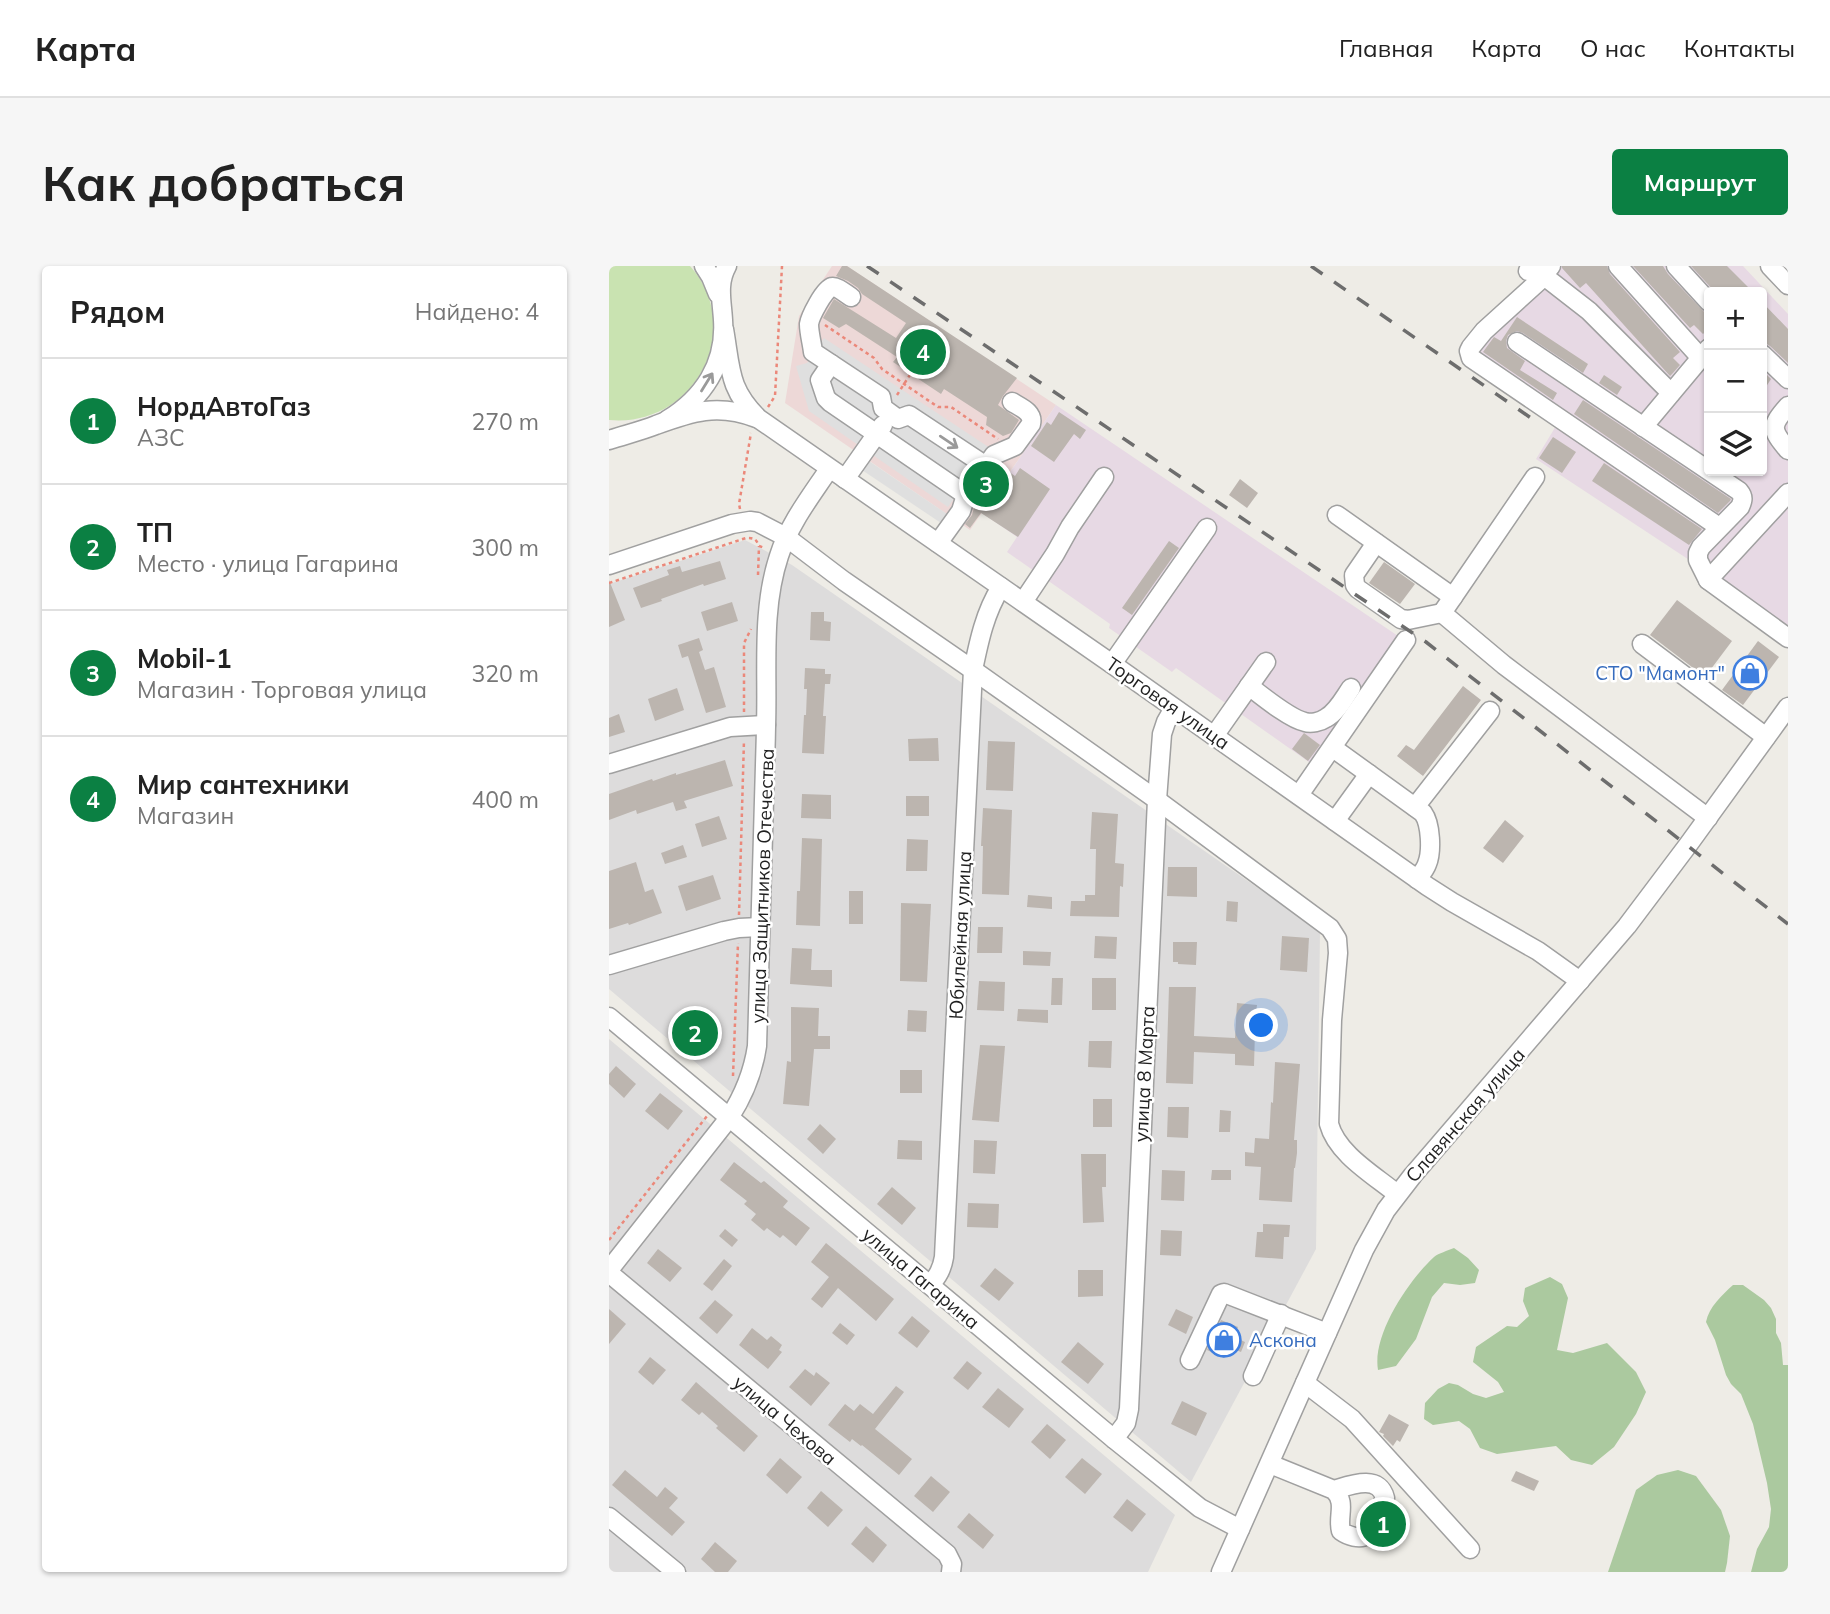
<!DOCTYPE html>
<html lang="ru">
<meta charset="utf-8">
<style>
:root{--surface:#fff;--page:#f6f6f6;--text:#222;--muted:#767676;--line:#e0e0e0;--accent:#0b8043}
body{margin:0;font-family:Mulish,sans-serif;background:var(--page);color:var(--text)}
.controls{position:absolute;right:21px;top:21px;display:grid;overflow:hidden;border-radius:7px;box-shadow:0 2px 5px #0004}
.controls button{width:63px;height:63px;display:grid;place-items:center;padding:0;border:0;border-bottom:2px solid var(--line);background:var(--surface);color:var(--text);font:35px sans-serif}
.you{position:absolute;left:653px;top:760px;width:24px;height:24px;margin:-18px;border:5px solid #fff;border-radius:50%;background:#1a73e8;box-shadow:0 0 0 10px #1a73e833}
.badge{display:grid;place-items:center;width:46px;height:46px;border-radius:50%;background:var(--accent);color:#fff;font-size:23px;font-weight:700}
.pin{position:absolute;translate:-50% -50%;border:4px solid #fff;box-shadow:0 2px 7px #0006}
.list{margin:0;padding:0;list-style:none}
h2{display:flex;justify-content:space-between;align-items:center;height:91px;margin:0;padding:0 28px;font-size:30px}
h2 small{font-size:23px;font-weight:400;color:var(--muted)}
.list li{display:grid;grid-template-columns:46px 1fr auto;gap:21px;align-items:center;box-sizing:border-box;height:126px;padding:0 28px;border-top:2px solid var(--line)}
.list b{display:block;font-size:26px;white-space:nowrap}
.list p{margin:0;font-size:23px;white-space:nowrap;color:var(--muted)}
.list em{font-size:23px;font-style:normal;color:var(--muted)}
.icon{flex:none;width:38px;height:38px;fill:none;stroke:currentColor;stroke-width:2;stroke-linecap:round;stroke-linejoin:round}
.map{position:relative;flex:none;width:1179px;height:1306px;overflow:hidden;border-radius:7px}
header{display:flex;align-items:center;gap:42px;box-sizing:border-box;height:98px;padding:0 35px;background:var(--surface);border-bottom:2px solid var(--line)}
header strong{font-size:33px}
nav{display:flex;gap:38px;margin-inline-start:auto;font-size:24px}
.intro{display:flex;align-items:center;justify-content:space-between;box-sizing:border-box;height:168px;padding:0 42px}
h1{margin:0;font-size:49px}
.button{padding:18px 32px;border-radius:7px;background:var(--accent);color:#fff;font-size:24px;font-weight:700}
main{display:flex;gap:42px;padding:0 42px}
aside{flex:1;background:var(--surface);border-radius:7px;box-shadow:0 2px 5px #0004}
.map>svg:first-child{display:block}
.residential{fill:#dddcdc}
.commercial{fill:#edd8d7}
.industrial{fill:#e7d9e4;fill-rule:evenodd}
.grass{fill:#c9e3b1}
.forest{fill:#abc99f}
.parking{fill:#dfdfdf}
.building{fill:#bcb5af}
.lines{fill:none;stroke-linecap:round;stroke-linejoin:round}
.minor-casing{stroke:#a0a0a0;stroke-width:21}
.path{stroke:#eb887a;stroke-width:2.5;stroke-dasharray:3.5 3.5;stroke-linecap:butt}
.minor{stroke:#fff;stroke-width:18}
.rail{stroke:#6d6d6d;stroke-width:3.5;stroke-dasharray:14 14;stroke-linecap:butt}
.oneway{stroke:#9a9a9a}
.labels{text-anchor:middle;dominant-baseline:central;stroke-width:5;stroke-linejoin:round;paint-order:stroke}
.shop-label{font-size:19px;fill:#366cbe;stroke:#fff;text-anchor:end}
.street-label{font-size:19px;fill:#1f1f1f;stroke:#fff}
</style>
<header>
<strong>Карта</strong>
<nav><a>Главная</a><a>Карта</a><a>О нас</a><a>Контакты</a></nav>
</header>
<div class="intro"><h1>Как добраться</h1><a class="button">Маршрут</a></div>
<main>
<aside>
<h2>Рядом<small>Найдено: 4</small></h2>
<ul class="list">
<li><span class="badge">1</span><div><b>НордАвтоГаз</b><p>АЗС</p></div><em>270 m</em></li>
<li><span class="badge">2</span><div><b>ТП</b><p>Место · улица Гагарина</p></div><em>300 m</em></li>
<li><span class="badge">3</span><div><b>Mobil-1</b><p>Магазин · Торговая улица</p></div><em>320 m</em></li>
<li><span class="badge">4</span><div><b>Мир сантехники</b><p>Магазин</p></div><em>400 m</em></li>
</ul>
</aside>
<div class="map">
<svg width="1179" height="1306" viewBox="0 0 1179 1306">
<rect width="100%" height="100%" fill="#eeece6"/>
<!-- residential -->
<g class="residential">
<path d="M136,274l47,25 528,366 -4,318 -125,233 -582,-493v-405z"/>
<path d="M0,773l566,476 -27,57h-539z"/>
</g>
<!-- commercial -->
<path class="commercial" d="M223,0h15l209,139 -86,125 -185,-127 14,-87z"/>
<!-- industrial -->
<g class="industrial">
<path d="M934,0h200l45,48v311l-252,-166 23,-38 -86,-58 17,-27zM1100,26h53v179h-53z"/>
<path d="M447,139l345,233 -88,127 -137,-97 -4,4 -63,-44 1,-4 -103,-72 10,-15 -35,-24z"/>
</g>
<!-- grass -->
<path class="grass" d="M0,0h81c57,64 3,162 -81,154z"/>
<!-- forest -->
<g class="forest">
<path d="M845,982l14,10 11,12 -4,13 -15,2 -16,-2 -12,14 -16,42 -20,27 -18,4c-6,-35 30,-89 56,-113 5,-4 13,-6 20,-9z"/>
<path d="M941,1011l12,7 6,14 -11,52 16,3 34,-10 29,29 10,20 -10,22 -22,33 -22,18 -21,-5 -15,-14 -59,8 -17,-6 -10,-19 -11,-8 -26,4 -9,-6 1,-16 13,-14 11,-6 9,2 15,9 13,4 18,-6 -6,-10 -25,-20 3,-15 31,-21 10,1 12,-11 -6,-15 2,-13z"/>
<path d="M1124,1019h10l21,15 7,8 5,11v14l5,10 2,22h5v207h-37l6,-23 12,-22 2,-18 -4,-26 -14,-59 -12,-30 -10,-10 -5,-9 -11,-35 -9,-18c3,-15 16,-27 27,-37z"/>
<path d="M1069,1204l18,6 25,34 9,26 -3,27 -2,9h-117l28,-82 21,-15z"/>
</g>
<!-- parking -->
<g class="parking">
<path d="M215,72l166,110 -42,59 -139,-96 -13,-45 11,-3z"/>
<path d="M257,193l81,55 -6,9 -82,-55z"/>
</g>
<!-- building -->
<g class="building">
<path d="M233,0h5l170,112 -14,18 -5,9 21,15 -8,13 -8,3 -17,-11 1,-8 -43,-28 -3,5 -48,-32 4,-5 -51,-33 -7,4 -16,-10 11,-19 62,39 10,-15 -44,-29 -4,-6 -10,-7 -12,-5z"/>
<path d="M953,0h45l3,8 70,78 -7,6 7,7 -7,8 -3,3 -84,-93 -6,5 -18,-20z"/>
<path d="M1024,0h30l5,8 41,43v11l-6,6 -9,-9 -4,3z"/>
<path d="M1082,0h36l26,26h-38z"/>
<path d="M1153,36l26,27v34l-18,-17 -8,-5z"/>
<path d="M908,51l71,47 -5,9 -60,-40 -6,-2 -9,4 -2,6 1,7 18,13 -5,9 37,23 -4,7 -70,-48 11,-15 7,4z"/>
<path d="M1153,104l9,9 -9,14z"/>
<path d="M995,109l18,12 -5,8 -18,-12z"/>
<path d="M974,134l148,99 -1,2 -12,12 -144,-99z"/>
<path d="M450,146l27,18 -6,9 -6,-5 -20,28 -23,-16 16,-24 4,3z"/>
<path d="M944,171l23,15 -14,21 -23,-15z"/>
<path d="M995,197l98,66 -13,16 -97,-64z"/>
<path d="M391,200l15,10 5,-8 30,21 -32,48 -37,-24 -11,15 -5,-4 7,-9 4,-15z"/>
<path d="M631,213l18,14 -11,15 -18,-13z"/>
<path d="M560,275l10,7 -47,67 -10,-7z"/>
<path d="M111,295l6,18 -22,7 -1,-2 -42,15 1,2 -21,7 -8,-20 36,-13 -2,-5 13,-4 2,6z"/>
<path d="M775,296l31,22 -15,20 -31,-21z"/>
<path d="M0,314l16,40 -16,7z"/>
<path d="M1068,334l55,41 -27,36 -55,-42z"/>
<path d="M123,336l6,19 -31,10 -6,-19z"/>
<path d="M202,346h13v9l7,1 -1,19 -20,-1z"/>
<path d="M90,372l4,12 -4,2 6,18 9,-3 12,40 -20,6 -18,-57 -6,2 -4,-13z"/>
<path d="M1149,375l21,16 -36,48 -21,-15z"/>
<path d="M196,402l20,1v5h6l-1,10h-5l-2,32h3l-2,38 -22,-1 2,-38h2l1,-26h-3z"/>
<path d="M854,420l18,14 -58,76 -26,-20 9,-11 8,5z"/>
<path d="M68,422l7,22 -29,11 -7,-22z"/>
<path d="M10,448l6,18 -16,5v-19z"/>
<path d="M695,467l16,12 -12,16 -16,-12z"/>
<path d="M329,472l1,23h-30l-1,-22z"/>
<path d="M379,475l27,1 -2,49 -27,-1z"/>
<path d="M116,494l8,26 -49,15 3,7 -11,3 -3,-9 -36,12 -1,-4 -27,10v-26l43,-15 1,2 23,-8v2z"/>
<path d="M193,528l29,1v24l-30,-1z"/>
<rect x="297" y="530" width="23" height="20"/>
<path d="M374,542l29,2 -3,85 -27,-1 1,-48h-2z"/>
<path d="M483,546l26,2 -3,49 9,1 -1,23 -3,-1 -1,31 -49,-1 1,-15h14v-6h10l1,-46h-6z"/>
<path d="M110,550l8,23 -25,8 -7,-23z"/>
<path d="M896,554l19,16 -21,27 -20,-15z"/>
<path d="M193,572l20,1 -2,87 -24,-1 1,-34h3z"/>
<path d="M298,573l21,1 -1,31h-21z"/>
<path d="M74,579l4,12 -22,7 -4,-11z"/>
<path d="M27,596l9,30 8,-3 9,24 -33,12 -1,-2 -19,6v-58z"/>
<path d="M559,601h29v30l-30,-1z"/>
<path d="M104,609l8,24 -35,12 -8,-25z"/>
<rect x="240" y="625" width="14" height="33"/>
<path d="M419,629l24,2v12l-25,-2z"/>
<path d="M618,635l11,1 -1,20 -11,-1z"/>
<path d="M292,637l30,1 -4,78 -27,-1z"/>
<path d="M369,661h25l-1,26h-25z"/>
<path d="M486,670l22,1 -1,22 -22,-1z"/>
<path d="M673,670l27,2 -2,34 -27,-2z"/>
<path d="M564,676h24l-1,23 -18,-1v-2h-5z"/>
<path d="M183,682l20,1 -1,21h21v17l-42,-3z"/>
<path d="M414,685l28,1 -1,14 -27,-1z"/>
<path d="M443,712h11l-1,27h-11z"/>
<rect x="483" y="712" width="24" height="32"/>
<path d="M370,715l26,1 -1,29 -27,-1z"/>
<path d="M560,721h27l-2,49 41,2 2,-35 20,2 -1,8 6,1 -1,17h-6l-1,35 -19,-1v-11l-41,-2 -1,32 -27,-1z"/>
<path d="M182,741l28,1 -1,28h12v13h-16l-5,57 -26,-2 4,-43 4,1z"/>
<path d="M409,743l30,1v13l-31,-2z"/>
<path d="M299,744l19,1 -1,21 -19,-1z"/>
<path d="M86,759l8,6 -8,10 -7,-7z"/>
<path d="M480,775h23l-1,27 -23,-1z"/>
<path d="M371,779l25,1 -6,76 -27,-2z"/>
<path d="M666,796l25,2 -6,76h3v13l-2,15h-1l-2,34 -33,-2 2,-33 -16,-1v-14l9,1 1,-15 14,1 2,-37 2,1z"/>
<path d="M7,800l20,18 -12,14 -15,-14v-10z"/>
<rect x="291" y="804" width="22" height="23"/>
<path d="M51,827l23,18 -15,19 -23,-19z"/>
<rect x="484" y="833" width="19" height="28"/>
<path d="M559,841h21l-1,31 -21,-1z"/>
<path d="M611,844l11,1 -1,21h-11z"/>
<path d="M211,858l16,15 -13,15 -16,-15z"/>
<path d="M289,874l24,1v19l-25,-1z"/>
<path d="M365,874l23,1 -2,33 -22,-1z"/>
<path d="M472,888h25v33h-4l2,35 -21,1z"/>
<path d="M125,896l27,21 3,-2 24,20 -5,6 27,21 -14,18 -13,-11 -3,3 -13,-10 -3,3 -13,-11 5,-6 -12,-10 3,-3 -27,-21z"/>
<path d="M553,904l23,1 -1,30 -23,-1z"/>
<path d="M603,904h19v10h-20z"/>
<path d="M283,921l24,21 -14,17 -25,-21z"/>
<path d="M359,937l31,1 -1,24 -31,-1z"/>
<path d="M654,958l27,1 -1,12h-5l-1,22 -28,-2 2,-25h6z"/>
<path d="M116,963l13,11 -6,7 -13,-11z"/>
<path d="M552,964l21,1 -1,25 -21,-1z"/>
<path d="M217,977l68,56 -18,22 -38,-33 -16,20 -11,-9 18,-22 -18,-15z"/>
<path d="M49,983l24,19 -12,14 -23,-19z"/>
<path d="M115,993l8,7 -20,25 -9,-7z"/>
<path d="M386,1002l19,15 -15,18 -19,-15z"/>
<path d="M469,1004h25v26l-25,1z"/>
<path d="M106,1034l18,15 -16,19 -18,-16z"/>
<path d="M0,1043l17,15 -17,20z"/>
<path d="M567,1043l17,8 -7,17 -18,-9z"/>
<path d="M303,1050l18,15 -13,17 -19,-15z"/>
<path d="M612,1054l17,7 -4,10 11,5 -4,10 -12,-5 -5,11 -17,-8z"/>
<path d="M231,1057l15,12 -8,10 -15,-12z"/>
<path d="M143,1062l15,12 4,-4 11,9 -3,5 3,2 -14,17 -29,-24z"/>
<path d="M469,1076l26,22 -16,20 -27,-22z"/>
<path d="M41,1091l16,13 -13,15 -15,-13z"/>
<path d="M358,1095l15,12 -14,17 -15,-12z"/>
<path d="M196,1103l9,7 2,-4 14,11 -19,23 -22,-19z"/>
<path d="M87,1116l62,54 -14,16 -28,-24 2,-2 -16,-14 -3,3 -18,-15z"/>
<path d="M287,1120l8,6 -29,37 37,30 -13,16 -37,-30 -1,1 -9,-7 -2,3 -22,-17 17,-21 9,7 6,-7 13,10z"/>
<path d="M389,1122l26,21 -15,19 -27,-21z"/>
<path d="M573,1135l25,12 -11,23 -25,-12z"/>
<path d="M780,1148l20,11 -9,17 -3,-2 -4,6 -10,-10 1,-2 -5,-2z"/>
<path d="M438,1158l19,16 -16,19 -19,-17z"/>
<path d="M171,1192l22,19 -15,17 -21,-19z"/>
<path d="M473,1192l20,16 -17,20 -20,-17z"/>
<path d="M16,1204l32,27 8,-10 13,11 -9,10 16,14 -13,14 -60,-51z"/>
<path d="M907,1205l23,10 -5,10 -23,-10z"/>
<path d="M322,1210l19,16 -17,20 -19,-16z"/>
<path d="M212,1225l22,19 -15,17 -21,-19z"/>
<path d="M518,1233l19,15 -14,18 -19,-15z"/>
<path d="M360,1247l25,22 -11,14 -26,-22z"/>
<path d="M257,1260l21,19 -14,18 -22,-19z"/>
<path d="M106,1276l22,19 -9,11h-13l-14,-13z"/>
</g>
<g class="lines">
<defs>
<g id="minor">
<path d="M95,0l7,11 7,17"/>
<path d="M942,0l-12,15 -55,50 -13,16 -2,4 2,7 248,169"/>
<path d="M1009,0l82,91"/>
<path d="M1067,0l33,36"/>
<path d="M1161,0l18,19"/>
<path d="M919,5l3,-5"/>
<path d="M935,10l45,35 82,82"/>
<path d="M242,31c-5,-3 -14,-11 -19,-10 -8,2 -22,30 -23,37 0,9 3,19 4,28l68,45 2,11 15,11 11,-4 77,51 -20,29 -5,16 -23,32"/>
<path d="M115,63c7,40 4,60 35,90l353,245 315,222 25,16 86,49 42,30"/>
<path d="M908,76l222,149c5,6 4,9 1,16l-39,40 -3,6v7l10,20 80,58"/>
<path d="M1153,88l26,25"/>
<path d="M222,98l-11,16 6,18 4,4 136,93"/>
<path d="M1179,140c-18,20 -17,24 0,44"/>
<path d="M58,154c36,-22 59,-56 56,-100 -1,-19 -6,-36 4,-54"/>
<path d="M1034,161l66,-79"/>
<path d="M0,174c15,-5 32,-9 47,-15 35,-13 62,-22 100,-7"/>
<path d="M377,200l8,-11 21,-9 16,-22c3,-12 -11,-17 -19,-22"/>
<path d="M926,211l-93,136 62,52 204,153"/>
<path d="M236,213l38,-54"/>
<path d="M728,249l116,82"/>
<path d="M767,277l-22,32 1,10 3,4 43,30 7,1 34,-7"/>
<path d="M0,299l123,-41 18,-3 7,1 29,15 58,44 129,89 184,130 173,128 7,11 1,14 -6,67 -3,104c8,30 45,51 68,70"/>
<path d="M1099,314l80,-87"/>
<path d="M414,336l32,-48 15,-27 34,-50"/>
<path d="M1033,378l124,93"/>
<path d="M503,398l95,-136"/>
<path d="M640,420c13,10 41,33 56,36 6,2 15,0 21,-4 11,-6 18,-20 25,-30"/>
<path d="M605,470l52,-74"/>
<path d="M724,482l90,65c8,11 9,39 4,51 -2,6 -6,10 -10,15"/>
<path d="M0,498l121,-37 36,-2"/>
<path d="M690,529l107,-155"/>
<path d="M806,541l75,-96"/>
<path d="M726,555l34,-47"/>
<path d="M0,699l115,-34 15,-3 21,-1"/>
<path d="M0,751l505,422 86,69 40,21"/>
<path d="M0,1004l120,-152c15,-23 24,-45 28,-72 3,-106 7,-213 9,-320 2,-56 -5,-116 13,-170 10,-32 32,-60 50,-87"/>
<path d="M0,1007l338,281 5,10 -1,8"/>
<path d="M321,1019c8,-9 12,-16 14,-28l29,-587c6,-29 12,-58 28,-83"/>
<path d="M581,1094l31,-66 3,-1 103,40"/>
<path d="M644,1110l28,-62"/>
<path d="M696,1117l47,36 118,130"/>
<path d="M505,1173l12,-16 3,-14 28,-609 5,-66 4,-12 8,-14"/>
<path d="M661,1198l64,26c13,13 3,26 7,41 7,5 19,9 26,4l18,-37c-6,-24 -34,-13 -51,-8"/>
<path d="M0,1251l67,55"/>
<path d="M612,1306l143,-322 22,-40 27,-35 214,-249 61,-81 100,-138"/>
</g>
</defs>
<!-- minor casing -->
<use href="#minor" class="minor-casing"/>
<!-- path -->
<g class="path">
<path d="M216,59l49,33 8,11 56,38h13l47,32"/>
<path d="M288,129l16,-25"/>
<path d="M159,141l7,-11 7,-130"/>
<path d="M131,243l-1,-5 12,-71"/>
<path d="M149,309l1,-29"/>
<path d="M0,317l137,-45c7,0 10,0 13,8l6,2"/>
<path d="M135,446v-69l7,-14"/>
<path d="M130,649l5,-175"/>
<path d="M124,810l5,-133"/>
<path d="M0,974l98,-124"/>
</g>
<!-- minor -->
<use href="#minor" class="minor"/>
<!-- rail -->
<g class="rail">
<path d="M258,0l559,376 362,282"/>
<path d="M702,0l220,152"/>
</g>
</g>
<!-- one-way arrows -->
<defs><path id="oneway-shaft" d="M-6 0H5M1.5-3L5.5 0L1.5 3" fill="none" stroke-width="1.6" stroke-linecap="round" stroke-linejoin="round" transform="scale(1.75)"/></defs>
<g class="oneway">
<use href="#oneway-shaft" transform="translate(98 116) rotate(-58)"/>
<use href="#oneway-shaft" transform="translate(340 176) rotate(34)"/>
</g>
<!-- icons -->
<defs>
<symbol id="shop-ring" viewBox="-11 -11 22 22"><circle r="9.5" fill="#fff" stroke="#3f7fe0" stroke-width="1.5"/><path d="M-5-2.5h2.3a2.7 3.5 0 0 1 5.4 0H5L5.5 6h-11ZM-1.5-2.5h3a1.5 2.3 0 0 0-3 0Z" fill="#3f7fe0"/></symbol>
</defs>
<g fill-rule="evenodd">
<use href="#shop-ring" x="1122" y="388" width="38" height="38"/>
<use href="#shop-ring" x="596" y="1055" width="38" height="38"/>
</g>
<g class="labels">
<!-- shop labels -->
<g class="shop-label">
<text x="1116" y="407">СТО "Мамонт"</text>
<text x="640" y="1074" text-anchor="start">Аскона</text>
</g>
<!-- street labels -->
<g class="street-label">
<text transform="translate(559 437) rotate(35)">Торговая улица</text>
<text transform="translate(153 620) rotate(-88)">улица Защитников Отечества</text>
<text transform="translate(351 669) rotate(-87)">Юбилейная улица</text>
<text transform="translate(535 808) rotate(-87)">улица 8 Марта</text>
<text transform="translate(856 849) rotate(-49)">Славянская улица</text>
<text transform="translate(312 1012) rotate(40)">улица Гагарина</text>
<text transform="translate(176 1154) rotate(40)">улица Чехова</text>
</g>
</g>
</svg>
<div class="controls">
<button>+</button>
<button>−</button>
<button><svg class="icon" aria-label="layers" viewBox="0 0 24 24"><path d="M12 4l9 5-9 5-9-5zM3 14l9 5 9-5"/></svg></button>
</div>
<div class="you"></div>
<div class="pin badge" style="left:774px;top:1258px">1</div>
<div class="pin badge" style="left:86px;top:767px">2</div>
<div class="pin badge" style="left:377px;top:218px">3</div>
<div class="pin badge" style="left:314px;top:86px">4</div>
</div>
</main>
